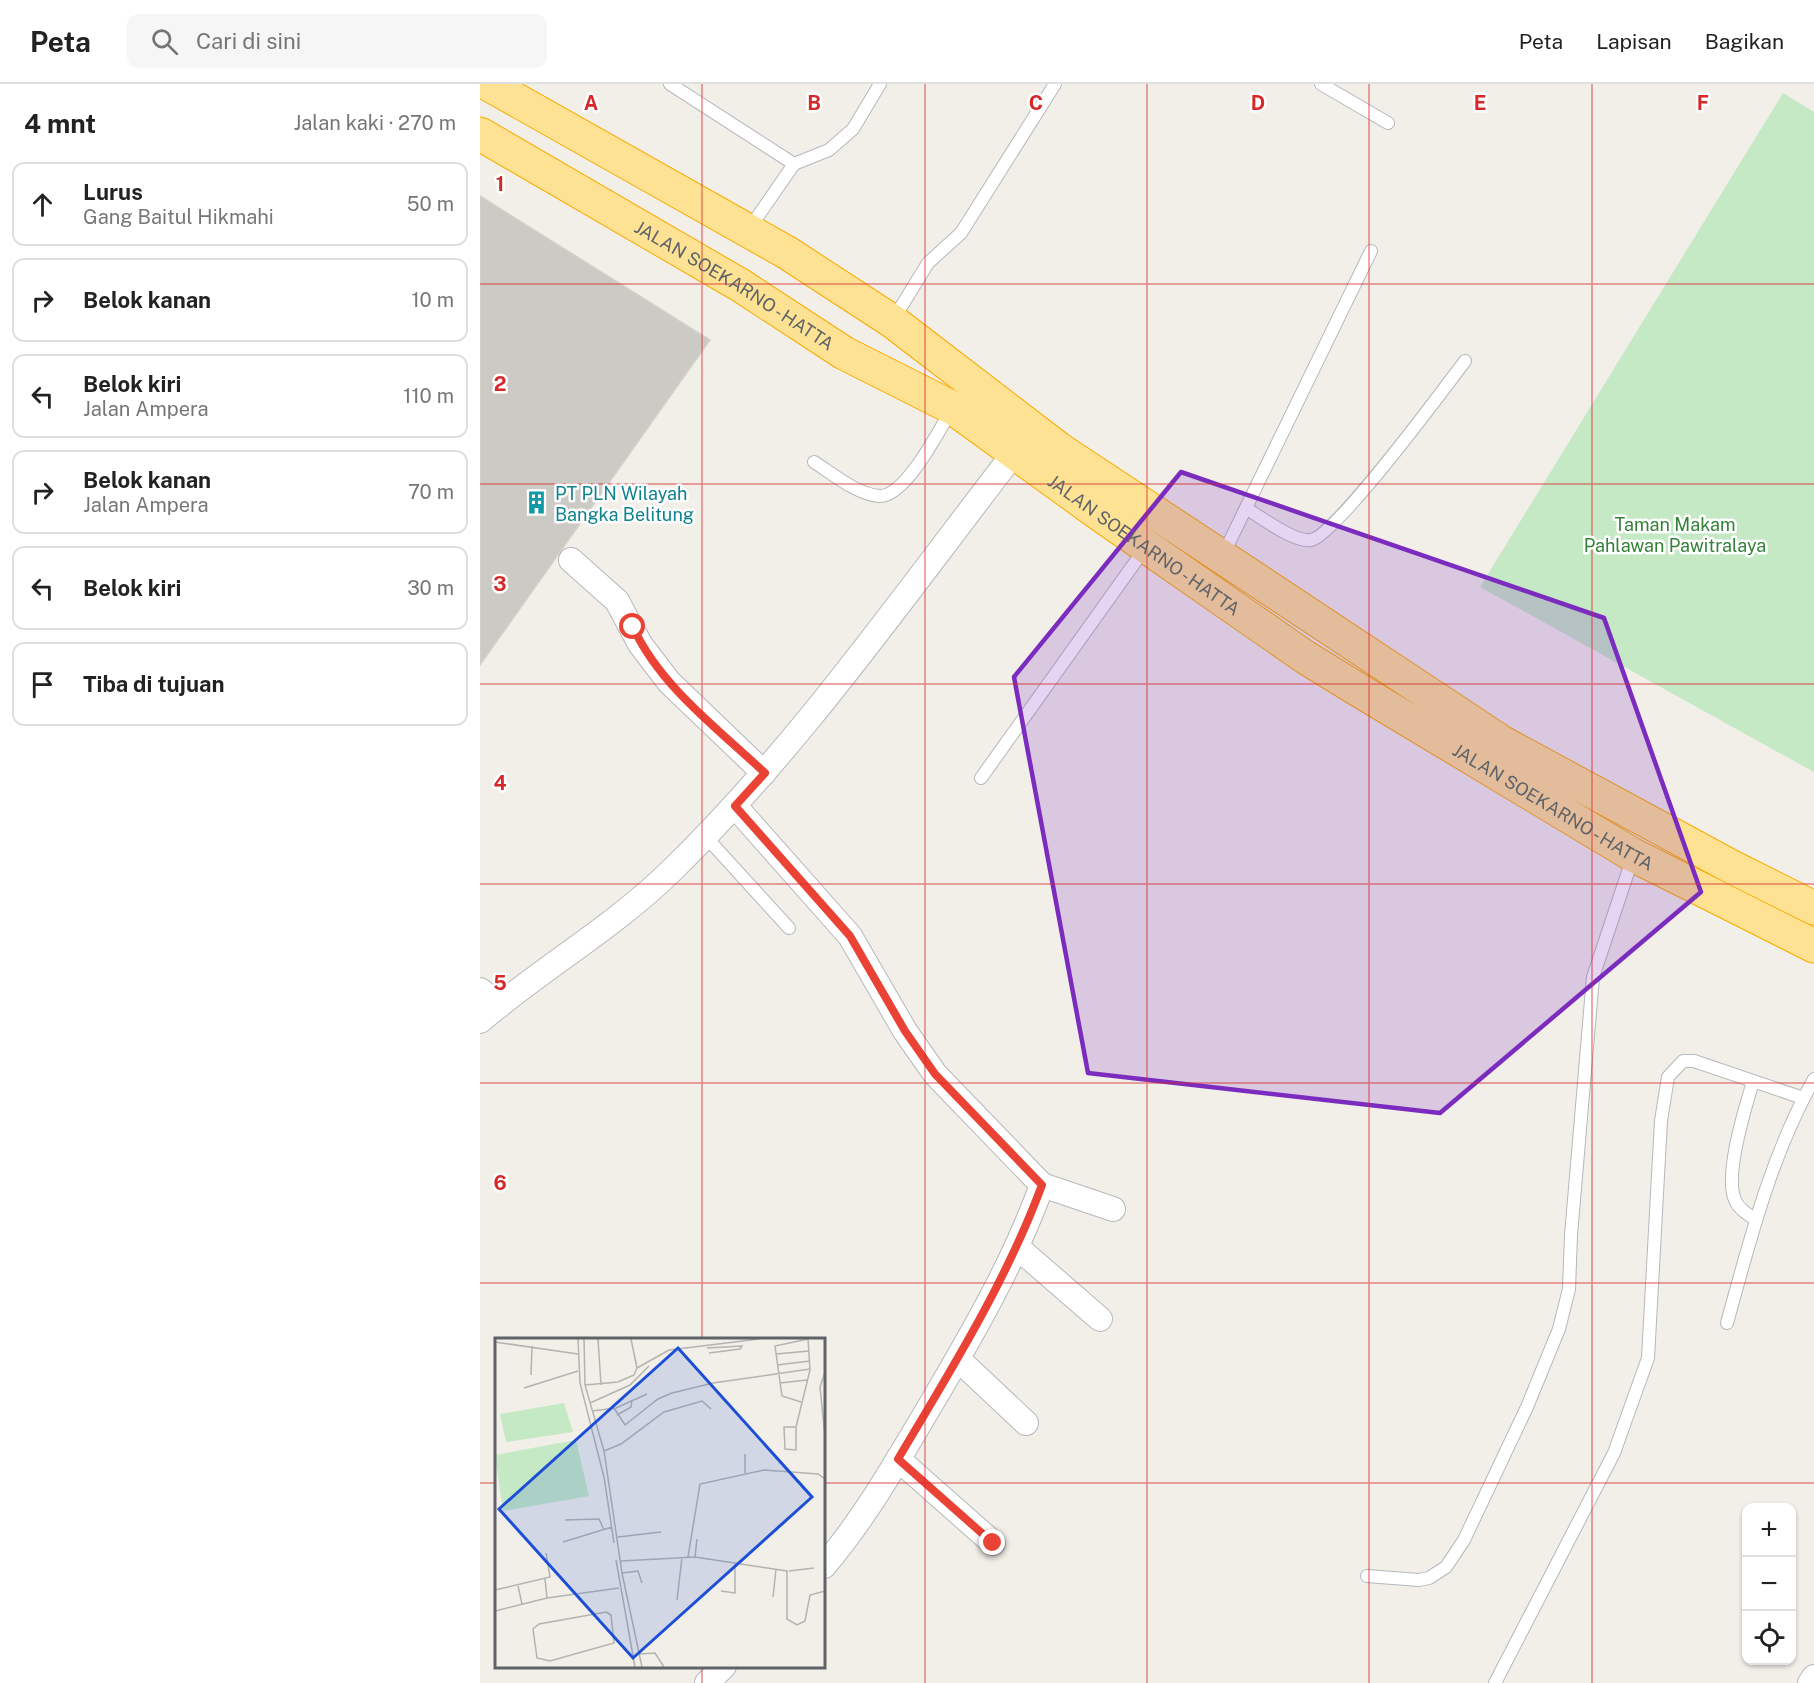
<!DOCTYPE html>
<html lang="id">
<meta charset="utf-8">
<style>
:root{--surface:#fff;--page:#f6f6f6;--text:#222;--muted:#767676;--line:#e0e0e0}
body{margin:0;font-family:"Public Sans",sans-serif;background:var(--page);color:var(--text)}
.controls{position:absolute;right:18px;bottom:18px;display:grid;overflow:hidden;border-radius:12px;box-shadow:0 2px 4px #0004}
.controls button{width:54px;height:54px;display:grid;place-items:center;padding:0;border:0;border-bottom:2px solid var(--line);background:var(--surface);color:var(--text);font:30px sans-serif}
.stop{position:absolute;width:18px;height:18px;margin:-14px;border:4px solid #ea4335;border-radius:50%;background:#fff}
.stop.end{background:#ea4335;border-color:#fff;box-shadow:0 2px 6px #0008}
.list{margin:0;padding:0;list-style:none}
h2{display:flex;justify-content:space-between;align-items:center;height:78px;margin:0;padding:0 24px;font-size:26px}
h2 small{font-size:20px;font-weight:400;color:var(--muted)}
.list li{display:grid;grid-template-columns:39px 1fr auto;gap:18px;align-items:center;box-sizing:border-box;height:84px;margin:0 12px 12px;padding:0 12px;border:2px solid var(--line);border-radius:12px}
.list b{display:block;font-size:22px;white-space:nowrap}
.list p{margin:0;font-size:20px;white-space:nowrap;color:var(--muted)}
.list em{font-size:20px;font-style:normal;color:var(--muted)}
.icon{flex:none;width:33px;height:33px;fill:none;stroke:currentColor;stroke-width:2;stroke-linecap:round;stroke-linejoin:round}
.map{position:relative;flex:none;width:1334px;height:1599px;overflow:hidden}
header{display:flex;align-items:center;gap:36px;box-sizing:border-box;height:84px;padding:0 30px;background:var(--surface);border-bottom:2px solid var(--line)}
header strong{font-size:28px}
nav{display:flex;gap:33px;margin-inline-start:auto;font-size:21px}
.search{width:420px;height:54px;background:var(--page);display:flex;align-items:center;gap:15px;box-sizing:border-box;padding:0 21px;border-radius:12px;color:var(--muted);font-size:22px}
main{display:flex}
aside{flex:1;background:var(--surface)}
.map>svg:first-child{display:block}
.green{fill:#c5e8c5}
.building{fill:#cccac5;stroke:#d6d1c6;stroke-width:1.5}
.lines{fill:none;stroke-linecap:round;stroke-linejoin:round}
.lane-casing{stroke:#b5b8bc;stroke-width:14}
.street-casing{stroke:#b5b8bc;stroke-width:26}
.highway-casing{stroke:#f9ab00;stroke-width:35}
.lane{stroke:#fff;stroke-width:12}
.street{stroke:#fff;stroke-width:24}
.highway{stroke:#fde293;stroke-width:33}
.route{stroke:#ea4335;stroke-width:8}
.marked{fill:#7b2cbf;fill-opacity:0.2;stroke:#7b2cbf;stroke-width:4.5;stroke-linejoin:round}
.grid{fill:none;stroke:#d62828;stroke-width:1.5;stroke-opacity:0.55}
.labels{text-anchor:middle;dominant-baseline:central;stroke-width:5;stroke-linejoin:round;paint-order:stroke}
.street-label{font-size:18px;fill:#5f6368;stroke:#fff}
.culture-label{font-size:18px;fill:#0d838f;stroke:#fff;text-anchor:start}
.park-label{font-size:18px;fill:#348238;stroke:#fff}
.inset-road{fill:none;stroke:#b3b3b1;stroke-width:1.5}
.view{fill:#1d4ed8;fill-opacity:0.15;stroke:#1d4ed8;stroke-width:3}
.inset-edge{fill:none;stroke:#5f6368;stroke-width:3}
.grid-label{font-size:20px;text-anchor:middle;font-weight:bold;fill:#d62828;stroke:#fff;stroke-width:5;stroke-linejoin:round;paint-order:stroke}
</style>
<header>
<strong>Peta</strong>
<div class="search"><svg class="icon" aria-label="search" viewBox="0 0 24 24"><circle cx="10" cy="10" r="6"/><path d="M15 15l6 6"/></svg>Cari di sini</div>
<nav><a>Peta</a><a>Lapisan</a><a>Bagikan</a></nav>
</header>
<main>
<aside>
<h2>4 mnt<small>Jalan kaki · 270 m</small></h2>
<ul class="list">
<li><svg class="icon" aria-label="ahead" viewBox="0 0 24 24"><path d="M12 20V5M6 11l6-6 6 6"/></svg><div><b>Lurus</b><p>Gang Baitul Hikmahi</p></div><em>50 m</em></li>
<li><svg class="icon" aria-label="right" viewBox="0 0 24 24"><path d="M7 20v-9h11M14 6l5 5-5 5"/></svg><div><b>Belok kanan</b></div><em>10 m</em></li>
<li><svg class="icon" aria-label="left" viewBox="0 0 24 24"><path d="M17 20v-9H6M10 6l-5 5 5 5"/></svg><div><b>Belok kiri</b><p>Jalan Ampera</p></div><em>110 m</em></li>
<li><svg class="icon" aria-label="right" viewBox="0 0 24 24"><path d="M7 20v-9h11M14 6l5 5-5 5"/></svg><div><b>Belok kanan</b><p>Jalan Ampera</p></div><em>70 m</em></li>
<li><svg class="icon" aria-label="left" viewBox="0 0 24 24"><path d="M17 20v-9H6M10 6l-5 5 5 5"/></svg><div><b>Belok kiri</b></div><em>30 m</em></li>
<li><svg class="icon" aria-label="arrive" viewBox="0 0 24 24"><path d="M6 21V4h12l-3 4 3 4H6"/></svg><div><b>Tiba di tujuan</b></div></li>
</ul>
</aside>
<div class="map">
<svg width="1334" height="1599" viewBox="0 0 1334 1599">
<rect width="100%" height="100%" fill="#f1efe8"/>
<!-- green -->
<path class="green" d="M1303,9l31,19v660l-334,-185z"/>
<!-- building -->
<path class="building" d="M0,112l230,144 -230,325z"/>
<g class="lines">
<defs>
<g id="lane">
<path d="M190,0l124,80 35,-14 24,-21 27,-45"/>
<path d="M841,0l67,39"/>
<path d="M269,145l45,-65"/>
<path d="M413,236l35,-57 33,-30 94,-149"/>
<path d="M334,378c19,12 42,32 65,34 26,2 60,-66 73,-87"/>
<path d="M766,424c14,9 49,35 65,32 24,-4 133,-151 154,-179"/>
<path d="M743,471l148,-304"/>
<path d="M501,694l165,-231"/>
<path d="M226,753l83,91"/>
<path d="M1273,998c-8,26 -29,93 -18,118 4,9 12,14 20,19"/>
<path d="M1247,1239c23,-83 44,-168 87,-244"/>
<path d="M887,1492l52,4 10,-2 17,-11 18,-27 63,-133 32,-78 10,-40 2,-54 22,-258 40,-120"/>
<path d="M1015,1599l119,-230 34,-95 13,-237 7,-44 15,-16h11l109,37"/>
</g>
<g id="street">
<path d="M91,476l46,41 23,43 29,38 95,91"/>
<path d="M255,722l115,130 55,95 30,43 107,111c-29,80 -72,153 -115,226 -32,54 -63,108 -103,155"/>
<path d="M0,906l19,16"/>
<path d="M0,937c61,-52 131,-92 189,-148 130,-126 235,-278 346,-421"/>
<path d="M562,1101l71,24"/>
<path d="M537,1163l83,72"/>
<path d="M478,1275l68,64"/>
<path d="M418,1375l95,84"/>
<path d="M227,1599l17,-17"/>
<path d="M1330,1599l4,-6"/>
</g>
<g id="highway">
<path d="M8,0l298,168 106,69 167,128 444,294 229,124 82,41"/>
<path id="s1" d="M0,50l260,151 104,68 109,55 145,105 207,144 52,32 276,166 181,91"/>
</g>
</defs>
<!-- lane casing -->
<use href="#lane" class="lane-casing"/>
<!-- street casing -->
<use href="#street" class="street-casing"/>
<!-- highway casing -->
<use href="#highway" class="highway-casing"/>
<!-- lane -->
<use href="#lane" class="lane"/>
<!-- street -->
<use href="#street" class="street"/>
<!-- highway -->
<use href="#highway" class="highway"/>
</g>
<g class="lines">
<!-- route -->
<path class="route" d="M153,543c27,59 85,102 132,146l-30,33 115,130 55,95 30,43 107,111c-36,97 -91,185 -144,274l95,84"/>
</g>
<!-- marked area -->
<path class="marked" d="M701,388l423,146 97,274 -261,221 -352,-40 -74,-396z"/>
<!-- grid -->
<path class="grid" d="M222,0v1256M445,0v1599M667,0v1599M889,0v1599M1112,0v1599M0,200h1334M0,400h1334M0,600h1334M0,800h1334M0,999h1334M0,1199h1334M0,1399h16M344,1399h990M222,1582v17"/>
<!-- icons -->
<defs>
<symbol id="building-bare" viewBox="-9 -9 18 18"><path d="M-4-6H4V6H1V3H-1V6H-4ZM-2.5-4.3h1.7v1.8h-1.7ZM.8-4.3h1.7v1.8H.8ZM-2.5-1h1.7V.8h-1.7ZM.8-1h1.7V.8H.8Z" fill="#0f9aa8" stroke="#fff" stroke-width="2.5" paint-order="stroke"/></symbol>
</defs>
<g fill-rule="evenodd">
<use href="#building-bare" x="40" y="402" width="33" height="33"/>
</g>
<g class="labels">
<!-- street labels -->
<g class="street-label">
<text stroke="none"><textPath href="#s1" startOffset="296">JALAN SOEKARNO - HATTA</textPath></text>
<text stroke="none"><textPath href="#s1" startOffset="782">JALAN SOEKARNO - HATTA</textPath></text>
<text stroke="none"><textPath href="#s1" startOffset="1268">JALAN SOEKARNO - HATTA</textPath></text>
</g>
<!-- culture labels -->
<g class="culture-label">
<text x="75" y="409">PT PLN Wilayah<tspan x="75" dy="21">Bangka Belitung</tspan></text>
</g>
<!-- park labels -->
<g class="park-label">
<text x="1195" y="440">Taman Makam<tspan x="1195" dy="21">Pahlawan Pawitralaya</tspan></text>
</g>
</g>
<!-- overview -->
<g transform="translate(15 1254)">
<rect width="330" height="330" fill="#f1efe8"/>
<path d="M69,65l9,29 -67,10 -6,-28zM81,102l13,56 -86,15 -8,-56z" fill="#c5e8c5"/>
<path class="inset-road" d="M83,1l2,44 24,94 10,66M89,1l1,46 19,66 18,122 20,94M103,1l3,46M0,4l83,12M212,10l35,-2 -2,3 -31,4M281,16l33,-3M282,27l33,-4M142,30l32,-18 90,-11M330,34l-5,15 5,49M36,37l1,-29M285,45l27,-3M90,47l33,-3 16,-7 3,-7 -6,-29M29,50l54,-17M306,64l-19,-6 -7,-50 33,-7M95,65l40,-18 19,-19M119,70l11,17 33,-26 14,-6 41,-10 97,-14M97,73l24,-3 31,-14M122,77l14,-8 1,-6M289,89h12v23l-11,-1zM301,89l14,-57 -2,-31M109,113l17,-7 43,-32 38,-11 9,8M250,116v19M70,182l34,-1 5,11M123,199l43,-5M68,204l49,-15M193,219l12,-73 64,-14 54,4 7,5M200,219l2,-18M121,222l19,107M126,223l74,-4 92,14v48l10,6 8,-4 5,-26 15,-4M294,233l25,-3M127,235l16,-2 4,12M50,241l2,19M23,248l4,18M0,252l55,-13 -4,-24M226,253l14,2v-30M278,259l3,-28M182,262l5,-43M0,273l52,-13 72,-10M111,274l5,3 3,28 -64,18 -13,-3 -4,-29 6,-5zM144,316l16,-1 9,14"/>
<path class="view" d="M183,10l134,149 -179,161 -134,-149z"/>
<rect width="330" height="330" class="inset-edge"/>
</g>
<g class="grid-label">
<text x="111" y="26">A</text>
<text x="334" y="26">B</text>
<text x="556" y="26">C</text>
<text x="778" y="26">D</text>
<text x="1000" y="26">E</text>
<text x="1223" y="26">F</text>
<text x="20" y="107">1</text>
<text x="20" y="307">2</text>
<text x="20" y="507">3</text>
<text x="20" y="706">4</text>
<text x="20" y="906">5</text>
<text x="20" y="1106">6</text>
</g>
</svg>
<div class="controls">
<button>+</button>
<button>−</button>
<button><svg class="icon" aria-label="locate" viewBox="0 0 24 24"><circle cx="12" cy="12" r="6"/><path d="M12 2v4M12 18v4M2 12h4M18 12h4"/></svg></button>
</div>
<div class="stop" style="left:153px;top:543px"></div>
<div class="stop end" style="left:513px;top:1459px"></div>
</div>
</main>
